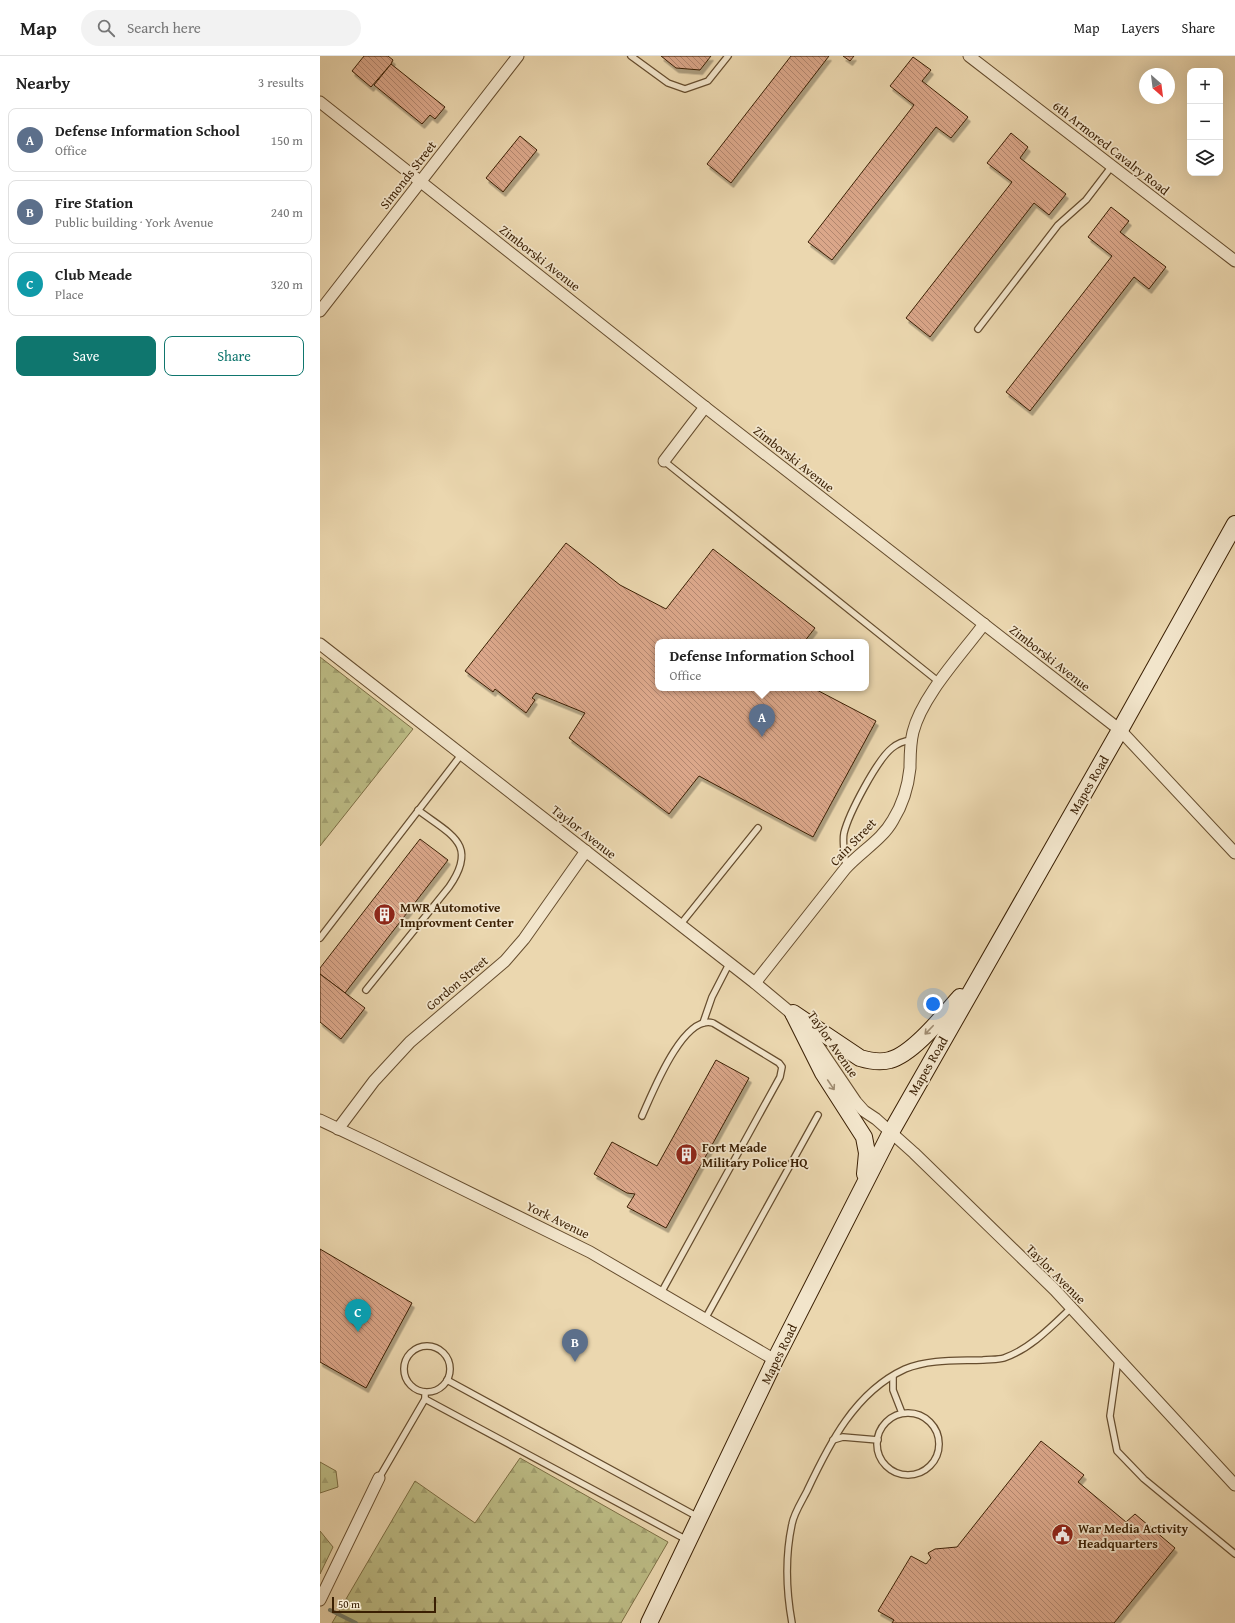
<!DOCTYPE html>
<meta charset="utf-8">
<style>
:root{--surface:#fff;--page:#f2f2f2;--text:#222;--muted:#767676;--line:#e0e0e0;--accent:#0f766e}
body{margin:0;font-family:"Gentium Book Plus",serif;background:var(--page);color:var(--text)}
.controls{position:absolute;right:12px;top:12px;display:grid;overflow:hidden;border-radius:8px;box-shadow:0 4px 16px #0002}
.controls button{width:36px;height:36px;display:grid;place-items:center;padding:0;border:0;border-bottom:1px solid var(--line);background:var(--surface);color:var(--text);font:20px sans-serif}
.compass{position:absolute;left:819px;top:12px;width:36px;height:36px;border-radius:50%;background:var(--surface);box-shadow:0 4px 16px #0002;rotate:152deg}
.scale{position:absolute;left:12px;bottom:10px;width:104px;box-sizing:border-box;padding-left:4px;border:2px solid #3a1f03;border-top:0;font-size:11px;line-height:14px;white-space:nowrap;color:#3a1f03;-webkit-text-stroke:3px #f2e5cb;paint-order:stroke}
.you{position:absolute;left:613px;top:948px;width:14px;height:14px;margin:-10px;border:3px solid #fff;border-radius:50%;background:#1a73e8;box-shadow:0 0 0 6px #1a73e833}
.badge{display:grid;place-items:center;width:26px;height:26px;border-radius:50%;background:var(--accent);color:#fff;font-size:13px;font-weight:700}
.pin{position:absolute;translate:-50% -33px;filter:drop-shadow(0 1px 2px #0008)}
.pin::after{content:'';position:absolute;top:21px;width:14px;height:12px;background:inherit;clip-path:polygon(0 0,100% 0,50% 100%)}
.popup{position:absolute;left:335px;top:583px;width:214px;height:52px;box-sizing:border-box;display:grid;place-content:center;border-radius:8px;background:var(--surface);filter:drop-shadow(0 1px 3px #0005);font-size:13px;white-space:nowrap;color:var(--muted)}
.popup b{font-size:15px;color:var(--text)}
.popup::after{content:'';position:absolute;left:50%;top:100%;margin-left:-8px;border:8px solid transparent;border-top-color:var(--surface)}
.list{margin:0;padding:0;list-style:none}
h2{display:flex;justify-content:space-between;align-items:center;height:52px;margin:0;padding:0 16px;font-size:17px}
h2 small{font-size:13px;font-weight:400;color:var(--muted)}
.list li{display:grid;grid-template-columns:26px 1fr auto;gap:12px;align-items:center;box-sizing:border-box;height:64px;margin:0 8px 8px;padding:0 8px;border:1px solid var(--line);border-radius:8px}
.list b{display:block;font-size:15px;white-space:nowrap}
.list p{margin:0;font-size:13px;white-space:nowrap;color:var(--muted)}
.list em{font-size:13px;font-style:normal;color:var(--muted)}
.actions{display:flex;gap:8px;padding:12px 16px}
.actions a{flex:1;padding:9px 0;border:1px solid var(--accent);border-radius:8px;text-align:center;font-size:14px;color:var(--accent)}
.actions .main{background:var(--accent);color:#fff}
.icon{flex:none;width:22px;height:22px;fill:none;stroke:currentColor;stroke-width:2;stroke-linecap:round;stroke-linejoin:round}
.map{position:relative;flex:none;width:915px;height:1567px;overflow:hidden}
header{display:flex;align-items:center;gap:24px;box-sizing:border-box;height:56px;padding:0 20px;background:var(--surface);border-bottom:1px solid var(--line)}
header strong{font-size:19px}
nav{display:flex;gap:22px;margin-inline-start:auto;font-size:14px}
.search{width:280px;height:36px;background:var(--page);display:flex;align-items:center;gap:10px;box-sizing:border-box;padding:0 14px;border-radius:22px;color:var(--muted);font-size:15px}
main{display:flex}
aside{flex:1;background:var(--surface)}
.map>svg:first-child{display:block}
.forest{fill:url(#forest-firs);stroke:#7c6e44}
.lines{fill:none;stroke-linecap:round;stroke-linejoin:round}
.stream{stroke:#727b69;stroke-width:4}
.building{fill:url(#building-back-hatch);stroke:#3a1f03;filter:url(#shadow)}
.lane-casing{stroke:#664d2e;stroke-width:8}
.street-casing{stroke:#664d2e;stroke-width:13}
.secondary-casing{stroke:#3a1f03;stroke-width:18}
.lane{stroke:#f2e5cb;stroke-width:5.5}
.street{stroke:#f2e5cb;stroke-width:11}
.secondary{stroke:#f2e5cb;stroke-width:16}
.oneway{stroke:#9f8c71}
.labels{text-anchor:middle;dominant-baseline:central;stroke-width:3.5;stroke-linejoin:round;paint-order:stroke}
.street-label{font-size:13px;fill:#3a1f03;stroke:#f2e5cb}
.poi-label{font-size:13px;font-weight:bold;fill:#3a1f03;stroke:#f2e5cb;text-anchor:start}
</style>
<header>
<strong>Map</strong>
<div class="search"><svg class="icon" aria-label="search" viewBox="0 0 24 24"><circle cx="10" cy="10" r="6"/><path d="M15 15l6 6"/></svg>Search here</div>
<nav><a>Map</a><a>Layers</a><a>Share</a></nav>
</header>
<main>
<aside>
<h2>Nearby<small>3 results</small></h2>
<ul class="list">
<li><span class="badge" style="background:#5c6f8a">A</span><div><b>Defense Information School</b><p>Office</p></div><em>150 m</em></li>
<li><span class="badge" style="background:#5c6f8a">B</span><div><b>Fire Station</b><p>Public building · York Avenue</p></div><em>240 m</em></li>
<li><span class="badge" style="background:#0f9aa8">C</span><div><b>Club Meade</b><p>Place</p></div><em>320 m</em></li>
</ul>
<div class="actions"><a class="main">Save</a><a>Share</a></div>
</aside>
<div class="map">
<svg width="915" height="1567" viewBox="0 0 915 1567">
<defs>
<pattern id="forest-firs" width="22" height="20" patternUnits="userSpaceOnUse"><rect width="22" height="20" fill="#bdbd86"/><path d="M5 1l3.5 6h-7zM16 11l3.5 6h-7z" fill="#a3a272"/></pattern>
<pattern id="building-back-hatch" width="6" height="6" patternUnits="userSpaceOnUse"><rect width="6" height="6" fill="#dba78a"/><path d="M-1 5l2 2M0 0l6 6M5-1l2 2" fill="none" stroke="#b3876f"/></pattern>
<filter id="shadow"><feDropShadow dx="2.5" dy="4.5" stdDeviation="0" flood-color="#0004"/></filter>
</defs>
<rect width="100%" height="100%" fill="#ebd7af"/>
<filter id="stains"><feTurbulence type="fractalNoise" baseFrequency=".005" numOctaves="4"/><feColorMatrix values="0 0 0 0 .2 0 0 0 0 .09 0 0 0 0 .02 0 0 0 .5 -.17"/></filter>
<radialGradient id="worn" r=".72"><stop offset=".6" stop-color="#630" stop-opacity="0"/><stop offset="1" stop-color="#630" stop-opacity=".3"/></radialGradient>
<!-- forest -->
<g class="forest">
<path d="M0,601l93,72 -93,117z"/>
<path d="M200,1402l148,84 -47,81h-289l83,-142 60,42z"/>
<path d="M0,1406l16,9 2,16 -18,6z"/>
<path d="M0,1475l13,16 -13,27z"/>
</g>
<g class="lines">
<!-- stream -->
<path class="stream" d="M10,1554l26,13"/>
</g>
<!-- building -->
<g class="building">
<path d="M44,0h24l5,4 -2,4 -20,23 -19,-16z"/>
<path d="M341,0h50l-11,14 -24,-2z"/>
<path d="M471,0h38l-98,127 -24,-19z"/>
<path d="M523,0h11l-4,5z"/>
<path d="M593,1l18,13 -9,11 46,36 -17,21 -15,-11 -104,133 -24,-18 106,-137 -24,-19z"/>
<path d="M71,8l54,43 -10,12 -5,-4 -8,9 -48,-39z"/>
<path d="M691,77l17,14 -8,11 46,36 -17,21 -15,-12 -104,134 -24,-19 106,-136 -25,-19z"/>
<path d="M200,80l17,14 -34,42 -17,-14z"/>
<path d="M791,151l18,14 -9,11 46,35 -17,22 -15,-12 -104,134 -24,-19 106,-136 -24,-19z"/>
<path d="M246,487l54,42 46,24 47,-60 102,79 -11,14h-146v46h155l63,33 -63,116 -114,-61 -30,38 -100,-76 16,-25 -49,-20 -4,5 3,2 -9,13 -31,-24 -2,3 -28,-21z"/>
<path d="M100,783l28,21 -103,133 -25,-19v-6z"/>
<path d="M0,918l45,34 -24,31 -21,-17z"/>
<path d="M396,1004l33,18 -83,150 -39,-21 8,-13 -8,-1 -33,-19 18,-32 45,24z"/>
<path d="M0,1193l92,54 -46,85 -46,-26z"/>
<path d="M721,1385l43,34 -6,7 48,40 9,-8 40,34 -61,75h-222l2,-3 -16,-9 33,-55 15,8 5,-6 -3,-5 7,-4 22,-2z"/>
</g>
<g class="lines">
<defs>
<g id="lane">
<path d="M311,0l37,27 17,6 23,-8 20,-25"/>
<path d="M658,273l80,-104 28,-25 26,-34"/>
<path d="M344,405l275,221"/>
<path d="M526,810c-1,-10 -4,-23 -2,-33 5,-20 33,-73 48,-85 6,-5 12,-7 19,-8"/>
<path d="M360,869l78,-97"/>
<path d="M0,882l141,-183"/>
<path d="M46,934l83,-103c30,-43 2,-52 -31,-77"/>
<path d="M383,967l9,-26 17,-33"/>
<path d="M322,1060c10,-22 41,-102 71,-93l66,40 3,4 -2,10 -119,216"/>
<path d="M385,1263l113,-204"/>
<circle cx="107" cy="1313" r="23"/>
<path d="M798,1303l-8,57 7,35 27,28 91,75"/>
<path d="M573,1321v13l9,23"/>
<path d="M127,1324l251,137"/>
<path d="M105,1343l262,141"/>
<circle cx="588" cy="1388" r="31"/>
<path d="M513,1384l10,-3 35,3"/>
<path d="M59,1422l46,-79v-4"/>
<path d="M472,1567c-6,-33 -7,-66 0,-99 2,-11 10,-23 15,-33 22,-47 48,-99 98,-122 25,-10 52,-8 78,-9 6,-1 15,0 21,-2 26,-9 47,-31 67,-50"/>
</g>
<g id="street">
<path d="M649,0l266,205"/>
<path d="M0,46l385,305 415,323 115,123"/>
<path d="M0,255l198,-255"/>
<path d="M344,405l41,-54"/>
<path d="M0,588l435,339 42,35"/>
<path d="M435,927l90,-114c15,-17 37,-29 48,-49 10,-16 15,-33 17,-52 0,-12 0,-24 3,-36 9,-36 48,-77 71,-108"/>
<path d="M490,978l46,68 8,9 12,8 38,34 141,137 180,195"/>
<path d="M0,1064l57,27 213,105 185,108"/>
<path d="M18,1073l36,-48 36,-39 95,-81 19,-22 62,-88"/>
<path d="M0,1544l59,-122"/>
</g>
<g id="secondary">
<path d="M473,957l67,45c10,3 20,5 30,2 23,-6 54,-45 70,-63"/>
<path d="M474,959l29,58 41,64 3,16 -2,21"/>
<path d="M329,1567l126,-263 116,-228 229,-402 115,-206"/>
</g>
</defs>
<!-- lane casing -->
<use href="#lane" class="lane-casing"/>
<!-- street casing -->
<use href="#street" class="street-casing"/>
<!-- secondary casing -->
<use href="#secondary" class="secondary-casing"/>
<!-- lane -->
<use href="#lane" class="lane"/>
<!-- street -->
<use href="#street" class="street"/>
<!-- secondary -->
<use href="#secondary" class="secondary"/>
</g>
<!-- one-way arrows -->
<defs><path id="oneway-shaft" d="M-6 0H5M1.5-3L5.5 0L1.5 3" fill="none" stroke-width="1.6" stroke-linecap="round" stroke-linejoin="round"/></defs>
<g class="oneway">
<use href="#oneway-shaft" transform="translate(609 974) rotate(134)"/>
<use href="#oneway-shaft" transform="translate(511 1029) rotate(56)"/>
</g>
<!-- icons -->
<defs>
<symbol id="building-disc" viewBox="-11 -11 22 22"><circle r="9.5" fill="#8f2418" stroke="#f2e5cb"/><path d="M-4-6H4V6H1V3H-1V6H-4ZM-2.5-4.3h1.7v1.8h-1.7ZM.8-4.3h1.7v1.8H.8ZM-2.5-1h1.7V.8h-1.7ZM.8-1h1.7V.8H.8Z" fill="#fff"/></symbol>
<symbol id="civic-disc" viewBox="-11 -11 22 22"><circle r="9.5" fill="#8f2418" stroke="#f2e5cb"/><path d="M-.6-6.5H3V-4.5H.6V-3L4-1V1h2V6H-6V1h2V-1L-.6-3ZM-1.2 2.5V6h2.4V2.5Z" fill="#fff"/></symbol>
</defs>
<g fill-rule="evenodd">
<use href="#building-disc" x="52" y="846" width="25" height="25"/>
<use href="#building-disc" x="354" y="1086" width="25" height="25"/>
<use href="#civic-disc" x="730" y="1466" width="25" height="25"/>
</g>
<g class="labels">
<!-- street labels -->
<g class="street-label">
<text transform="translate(791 92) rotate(38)">6th Armored Cavalry Road</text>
<text transform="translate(88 119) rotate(-52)">Simonds Street</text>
<text transform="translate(220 202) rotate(38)">Zimborski Avenue</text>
<text transform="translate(474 403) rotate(38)">Zimborski Avenue</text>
<text transform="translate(730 602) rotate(38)">Zimborski Avenue</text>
<text transform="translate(769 729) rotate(-60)">Mapes Road</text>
<text transform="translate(264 776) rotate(38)">Taylor Avenue</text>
<text transform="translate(533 786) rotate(-46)">Cain Street</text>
<text transform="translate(137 927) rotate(-40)">Gordon Street</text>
<text transform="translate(513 988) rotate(55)">Taylor Avenue</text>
<text transform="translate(608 1010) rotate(-60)">Mapes Road</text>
<text transform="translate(238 1164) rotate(26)">York Avenue</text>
<text transform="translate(736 1218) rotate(45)">Taylor Avenue</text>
<text transform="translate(459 1298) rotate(-64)">Mapes Road</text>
</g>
<!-- poi labels -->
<g class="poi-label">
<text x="80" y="851">MWR Automotive<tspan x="80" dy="15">Improvment Center</tspan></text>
<text x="382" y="1091">Fort Meade<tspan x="382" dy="15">Military Police HQ</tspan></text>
<text x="758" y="1472">War Media Activity<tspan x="758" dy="15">Headquarters</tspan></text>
</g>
</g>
<rect width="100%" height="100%" filter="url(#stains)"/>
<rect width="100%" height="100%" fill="url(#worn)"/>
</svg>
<div class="controls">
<button>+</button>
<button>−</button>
<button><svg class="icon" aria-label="layers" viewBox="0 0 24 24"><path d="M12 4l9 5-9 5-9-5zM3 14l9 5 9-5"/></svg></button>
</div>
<svg class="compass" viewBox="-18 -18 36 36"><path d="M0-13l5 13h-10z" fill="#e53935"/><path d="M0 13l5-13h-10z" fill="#767676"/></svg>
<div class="scale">50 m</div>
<div class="you"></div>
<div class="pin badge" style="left:442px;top:681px;background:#5c6f8a">A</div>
<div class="popup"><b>Defense Information School</b>Office</div>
<div class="pin badge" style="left:255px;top:1306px;background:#5c6f8a">B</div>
<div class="pin badge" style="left:38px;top:1276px;background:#0f9aa8">C</div>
</div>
</main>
